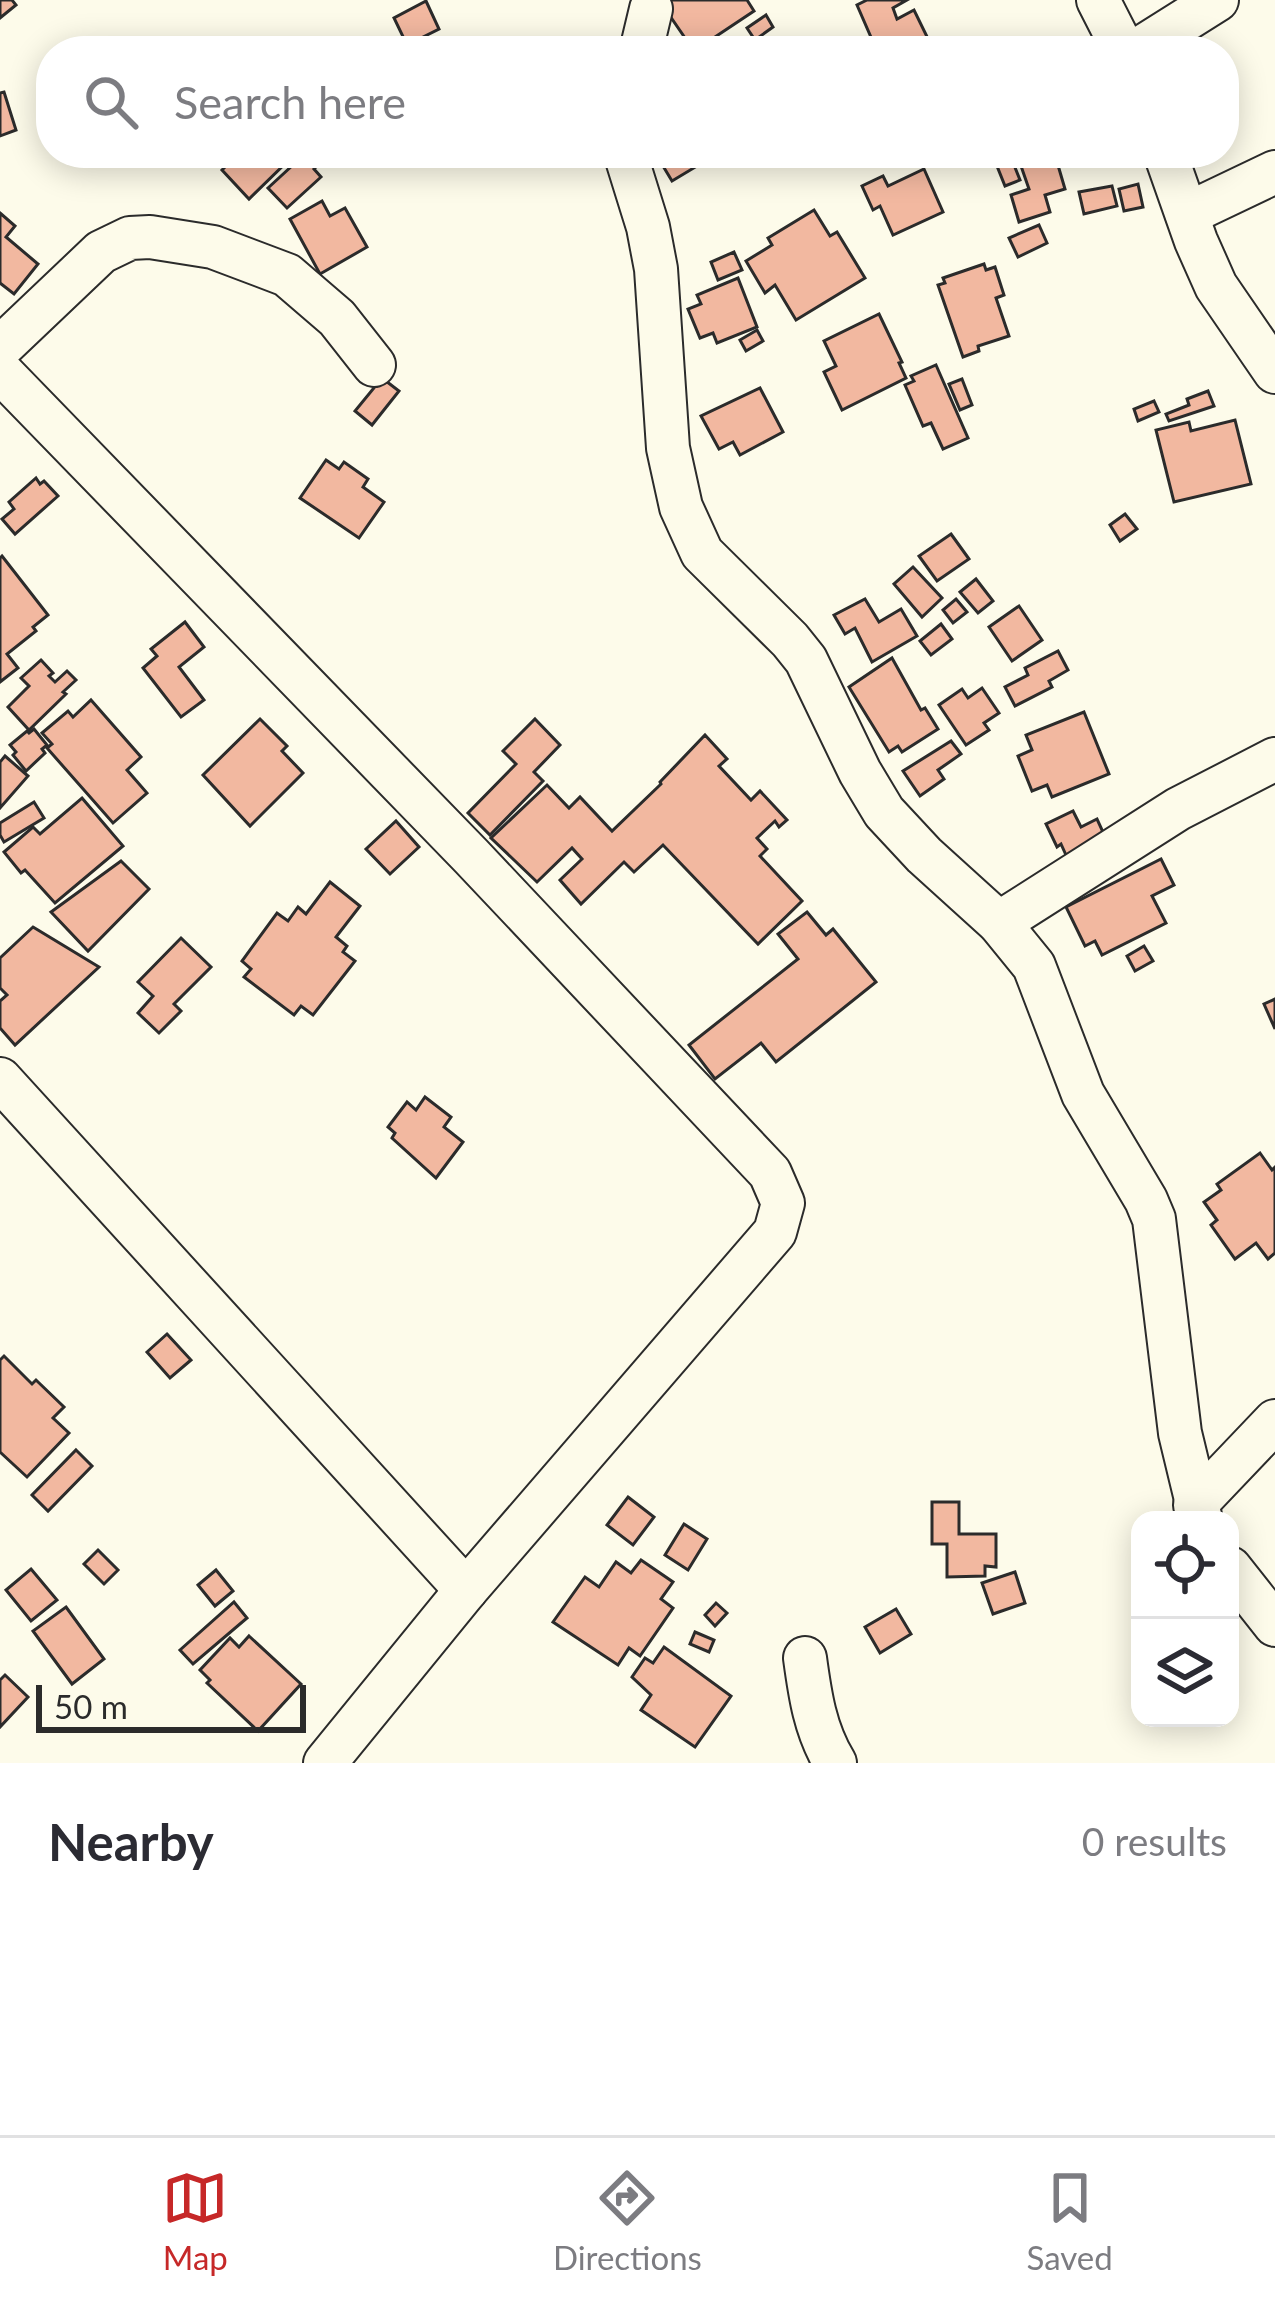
<!DOCTYPE html>
<style>
:root{--surface:#fff;--page:#f2f2f3;--text:#2b2b33;--muted:#7c7c81;--line:#e1e1e2;--accent:#c62828}
body{margin:0;font-family:Lato,sans-serif;background:var(--page);color:var(--text)}
.controls{position:absolute;right:36px;bottom:36px;display:grid;overflow:hidden;border-radius:24px;box-shadow:0 6px 30px #0003}
.controls button{width:108px;height:108px;display:grid;place-items:center;padding:0;border:0;border-bottom:3px solid var(--line);background:var(--surface);color:var(--text);font:60px sans-serif}
.scale{position:absolute;left:36px;bottom:30px;width:270px;box-sizing:border-box;padding-left:12px;border:6px solid #2b2b2b;border-top:0;font-size:33px;line-height:42px;white-space:nowrap;color:#2b2b2b;-webkit-text-stroke:9px #fdfbea;paint-order:stroke}
.list{margin:0;padding:0;list-style:none}
h2{display:flex;justify-content:space-between;align-items:center;height:156px;margin:0;padding:0 48px;font-size:51px}
h2 small{font-size:39px;font-weight:400;color:var(--muted)}
.icon{flex:none;width:66px;height:66px;fill:none;stroke:currentColor;stroke-width:2;stroke-linecap:round;stroke-linejoin:round}
.map{position:relative;flex:none;width:1275px;height:1763px;overflow:hidden}
.search{position:absolute;background:var(--surface);box-shadow:0 6px 30px #0003;left:36px;right:36px;top:36px;height:132px;display:flex;align-items:center;gap:30px;box-sizing:border-box;padding:0 42px;border-radius:48px;color:var(--muted);font-size:45px}
.sheet{height:372px;background:var(--surface)}
nav{display:flex;justify-content:space-around;align-items:center;box-sizing:border-box;height:168px;border-top:3px solid var(--line);background:var(--surface);font-size:33px;color:var(--muted)}
nav a{display:grid;justify-items:center;gap:6px}
nav .on{color:var(--accent)}
.map>svg:first-child{display:block}
.building{fill:#f2b8a0;stroke:#2b2b2b;stroke-width:3}
.lines{fill:none;stroke-linecap:round;stroke-linejoin:round}
.minor-casing{stroke:#2b2b2b;stroke-width:46}
.minor{stroke:#fdfbea;stroke-width:42}
</style>
<div class="map">
<svg width="1275" height="1763" viewBox="0 0 1275 1763">
<rect width="100%" height="100%" fill="#fdfbea"/>
<!-- building -->
<g class="building">
<path d="M0,0h12l4,5 -16,13z"/>
<path d="M659,0h88l7,11 -60,40z"/>
<path d="M867,0h40l-14,8 4,11 17,-9 20,41h-57l-20,-46z"/>
<path d="M426,1l13,28 -32,16 -13,-27z"/>
<path d="M766,15l7,12 -18,13 -8,-12z"/>
<path d="M4,92l12,38 -16,6v-43z"/>
<path d="M229,153h67l-47,46 -27,-29 12,-12z"/>
<path d="M306,153h9l7,8 -8,8 7,8 -34,31 -19,-20z"/>
<path d="M662,153h55v1l-45,27 -15,-25z"/>
<path d="M1055,155l10,34 -20,6 5,17 -31,10 -8,-27 18,-6 -8,-23z"/>
<path d="M1012,160l8,20 -15,6 -8,-20z"/>
<path d="M924,169l19,43 -50,23 -13,-29 -7,4 -11,-24 21,-10 5,10z"/>
<path d="M1138,184l5,23 -19,4 -5,-22z"/>
<path d="M1112,186l5,20 -33,8 -5,-22z"/>
<path d="M322,201l8,15 15,-8 22,39 -47,27 -30,-55z"/>
<path d="M814,210l16,26 7,-4 28,46 -69,42 -21,-35 -10,8 -19,-32 26,-16 -4,-7z"/>
<path d="M0,213l15,13 -9,11 32,27 -24,30 -14,-11z"/>
<path d="M1039,225l8,18 -29,14 -9,-19z"/>
<path d="M734,252l8,18 -24,10 -7,-18z"/>
<path d="M984,264l2,6 9,-3 9,28 -8,3 13,38 -31,10 1,5 -16,6 -25,-72 7,-2 -2,-5z"/>
<path d="M738,278l19,49 -40,16 -4,-10 -13,5 -12,-29 13,-5 -4,-9z"/>
<path d="M879,314l23,48 -3,1 7,15 -64,32 -18,-38 12,-6 -12,-25z"/>
<path d="M757,330l6,11 -17,10 -6,-11z"/>
<path d="M936,365l32,73 -25,11 -12,-26 -8,3 -18,-41 9,-4 -3,-5z"/>
<path d="M382,378l17,13 -27,34 -17,-14z"/>
<path d="M962,379l10,26 -12,5 -11,-26z"/>
<path d="M760,388l23,44 -43,23 -7,-13 -14,7 -18,-33z"/>
<path d="M1208,391l6,15 -45,15 -3,-7 23,-9 -2,-6z"/>
<path d="M1154,401l5,11 -21,9 -4,-12z"/>
<path d="M1235,420l16,64 -77,18 -18,-72 33,-8 2,9z"/>
<path d="M326,460l13,9 5,-7 24,17 -5,8 21,15 -25,36 -59,-40z"/>
<path d="M36,478l4,6 4,-3 14,15 -43,38 -13,-15 12,-10 -5,-7z"/>
<path d="M1125,514l12,15 -17,12 -10,-16z"/>
<path d="M951,534l18,25 -32,22 -18,-25z"/>
<path d="M2,556l46,59 -15,12 3,4 -29,23 11,14 -18,14v-124z"/>
<path d="M913,567l29,31 -20,19 -28,-33z"/>
<path d="M976,579l17,22 -15,12 -18,-21z"/>
<path d="M865,599l14,23 22,-13 16,27 -45,26 -17,-34 -10,6 -11,-19z"/>
<path d="M956,599l11,13 -14,11 -10,-13z"/>
<path d="M1019,606l23,34 -30,21 -23,-34z"/>
<path d="M185,622l19,25 -25,20 25,33 -23,17 -38,-49 14,-12 -6,-7z"/>
<path d="M941,624l11,15 -21,16 -11,-14z"/>
<path d="M1058,651l10,19 -19,11 3,6 -37,19 -10,-19 23,-12 -3,-7z"/>
<path d="M892,658l29,52 4,-2 13,21 -36,23 -4,-6 -9,6 -40,-65z"/>
<path d="M41,660l12,13 -4,3 6,6 12,-11 9,9 -13,12 3,2 -37,36 -21,-23 21,-21 -8,-8z"/>
<path d="M982,688l17,25 -15,10 5,7 -23,15 -27,-40 23,-16 6,9z"/>
<path d="M91,700l50,57 -14,13 20,23 -34,30 -66,-75 5,-4 -10,-11 26,-22 5,6z"/>
<path d="M1084,712l25,62 -57,23 -5,-12 -15,6 -14,-35 14,-6 -6,-15z"/>
<path d="M260,719l27,27 -5,5 21,22 -53,53 -47,-51z"/>
<path d="M535,719l25,26 -26,27 9,9 -53,54 -22,-22 48,-49 -13,-13z"/>
<path d="M34,729l13,16 -5,4 3,4 -19,18 -13,-16 3,-3 -6,-7 17,-14 2,2z"/>
<path d="M705,735l22,24 -8,7 32,34 9,-9 27,29 -8,7 -4,-6 -18,17 10,11 -7,7 42,45 -44,43 -95,-99 -29,27 -10,-10 -43,42 -21,-24 22,-21 -10,-11 -35,34 -46,-44 56,-53 22,23 11,-11 32,34 49,-47 -1,-2z"/>
<path d="M951,741l10,13 -23,16 6,9 -24,17 -17,-25z"/>
<path d="M5,756l23,20 -28,32v-46z"/>
<path d="M82,798l41,48 -68,57 -30,-33 -4,3 -17,-21 29,-25 7,7z"/>
<path d="M34,802l10,16 -40,24 -4,-7v-12z"/>
<path d="M1073,811l8,16 16,-8 17,37 -39,19 -14,-31 -4,3 -11,-23z"/>
<path d="M396,821l23,26 -29,27 -24,-25z"/>
<path d="M1161,859l13,26 -22,11 14,27 -64,32 -7,-14 -10,5 -19,-39z"/>
<path d="M121,861l28,28 -61,62 -37,-39z"/>
<path d="M330,882l30,24 -24,31 11,9 -4,6 12,9 -42,54 -12,-9 -7,9 -50,-38 7,-8 -9,-8 35,-48 11,8 10,-14 8,7z"/>
<path d="M807,912l19,23 7,-6 43,53 -100,80 -15,-19 -46,36 -26,-34 109,-86 -20,-25z"/>
<path d="M33,927l66,40 -84,78 -15,-17v-27l7,-6 -7,-7v-30z"/>
<path d="M181,938l30,29 -37,37 7,7 -22,22 -21,-20 15,-17 -15,-14z"/>
<path d="M1144,946l9,15 -18,10 -8,-15z"/>
<path d="M1275,999v30l-11,-25z"/>
<path d="M425,1097l26,20 -7,10 19,15 -27,36 -44,-40 3,-5 -7,-6 19,-25 9,8z"/>
<path d="M1260,1153l12,17 3,-3v86l-7,6 -12,-16 -21,16 -24,-34 6,-5 -13,-18 17,-12 -4,-6z"/>
<path d="M167,1334l24,26 -21,18 -23,-26z"/>
<path d="M4,1356l28,28 4,-4 28,27 -11,11 16,15 -42,44 -27,-25v-92z"/>
<path d="M76,1450l16,16 -44,45 -16,-16z"/>
<path d="M628,1497l26,20 -21,28 -26,-20z"/>
<path d="M932,1502h27v32h37v33l-11,-1v10l-38,1v-33h-15z"/>
<path d="M684,1524l23,15 -19,31 -23,-15z"/>
<path d="M98,1550l20,20 -14,14 -20,-20z"/>
<path d="M641,1560l32,22 -12,17 12,9 -33,48 -11,-8 -11,17 -65,-43 32,-45 14,10 17,-25 15,11z"/>
<path d="M31,1569l26,31 -26,21 -25,-31z"/>
<path d="M216,1570l17,21 -18,15 -17,-21z"/>
<path d="M1015,1572l10,31 -32,11 -11,-31z"/>
<path d="M234,1602l13,16 -54,46 -13,-14z"/>
<path d="M716,1603l11,10 -12,13 -10,-11z"/>
<path d="M66,1607l38,52 -32,25 -39,-53z"/>
<path d="M896,1609l15,25 -31,19 -15,-26z"/>
<path d="M695,1632l19,8 -5,12 -19,-8z"/>
<path d="M249,1636l52,48 -43,47 -51,-48 3,-3 -10,-10 30,-32 9,9z"/>
<path d="M664,1647l67,49 -36,51 -54,-37 10,-15 -19,-18 13,-19 8,5z"/>
<path d="M5,1675l23,22 -28,30v-47z"/>
</g>
<g class="lines">
<defs>
<g id="minor">
<path d="M1098,0l26,51"/>
<path d="M641,51l10,-42"/>
<path d="M1136,51l81,-51"/>
<path d="M625,153l23,74 8,42 12,179 13,59 21,46 88,87 16,20 54,112 24,40 40,43 75,68 35,43 49,128 63,106 8,19 26,214 21,87"/>
<path d="M1165,153l31,88 20,45 59,86"/>
<path d="M1187,214l88,-42"/>
<path d="M0,348l101,-96 29,-14 20,-1 63,10 74,28 50,43 37,47"/>
<path d="M0,371l471,485 299,317 13,30 -8,29 -309,358 -141,173"/>
<path d="M999,923l179,-114 97,-50"/>
<path d="M0,1079l466,511"/>
<path d="M1195,1505l80,-84"/>
<path d="M1230,1568l45,57"/>
<path d="M805,1658c5,37 10,72 30,105"/>
</g>
</defs>
<!-- minor casing -->
<use href="#minor" class="minor-casing"/>
<!-- minor -->
<use href="#minor" class="minor"/>
</g>
</svg>
<div class="controls">
<button><svg class="icon" aria-label="locate" viewBox="0 0 24 24"><circle cx="12" cy="12" r="6"/><path d="M12 2v4M12 18v4M2 12h4M18 12h4"/></svg></button>
<button><svg class="icon" aria-label="layers" viewBox="0 0 24 24"><path d="M12 4l9 5-9 5-9-5zM3 14l9 5 9-5"/></svg></button>
</div>
<div class="scale">50 m</div>
<div class="search"><svg class="icon" aria-label="search" viewBox="0 0 24 24"><circle cx="10" cy="10" r="6"/><path d="M15 15l6 6"/></svg>Search here</div>
</div>
<section class="sheet">
<h2>Nearby<small>0 results</small></h2>
<ul class="list">
</ul>
</section>
<nav>
<a class="on"><svg class="icon" aria-label="map" viewBox="0 0 24 24"><path d="M3 6l6-2 6 2 6-2v14l-6 2-6-2-6 2zM9 4v14M15 6v14"/></svg>Map</a>
<a><svg class="icon" aria-label="directions" viewBox="0 0 24 24"><path d="M12 3l9 9-9 9-9-9zM9 14v-3h6M13 9l2 2-2 2"/></svg>Directions</a>
<a><svg class="icon" aria-label="saved" viewBox="0 0 24 24"><path d="M7 4h10v16l-5-4-5 4z"/></svg>Saved</a>
</nav>
